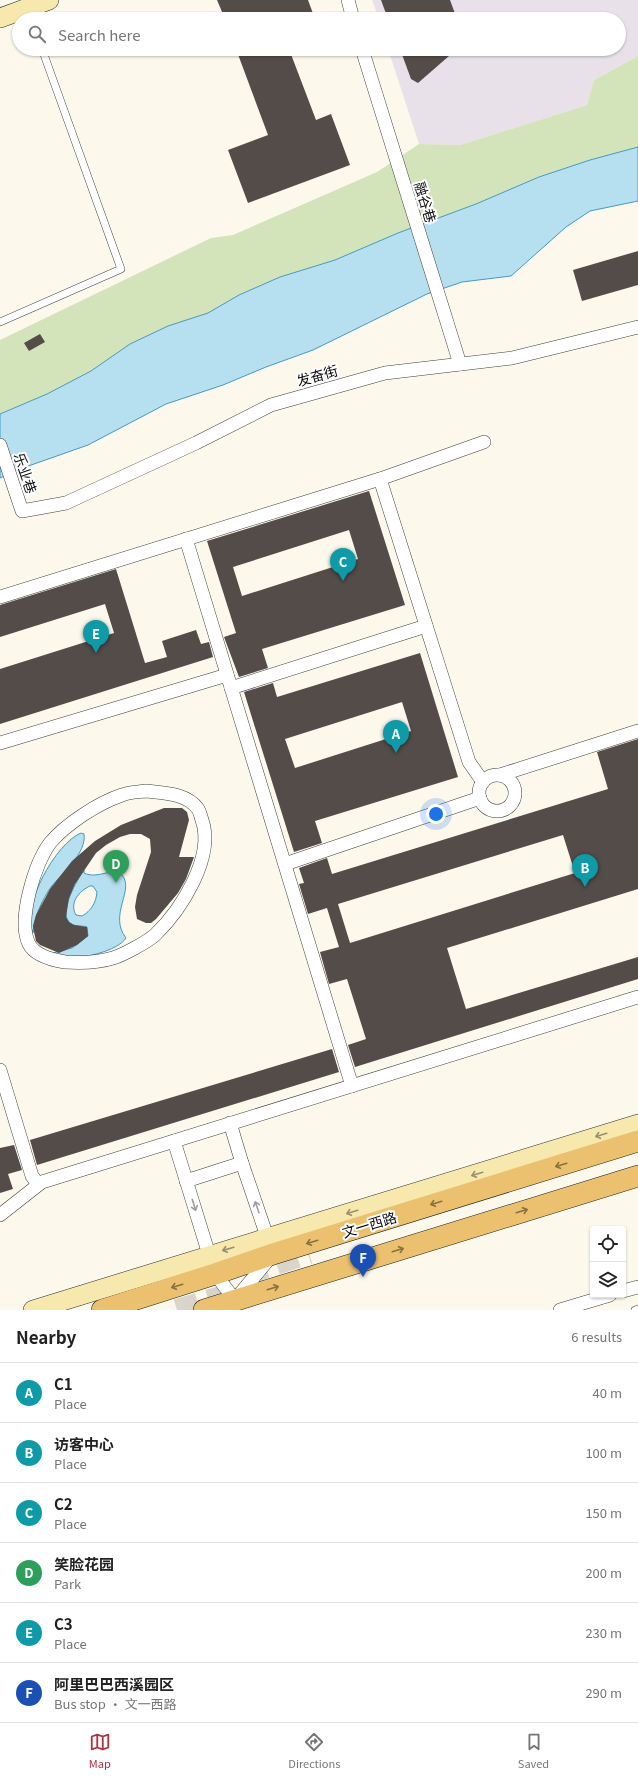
<!DOCTYPE html>
<meta charset="utf-8">
<style>
:root{--surface:#fff;--page:#f6f6f6;--text:#222;--muted:#767676;--line:#e0e0e0;--accent:#ae3243}
body{margin:0;font-family:Georgia,"Noto Sans SC",serif;background:var(--page);color:var(--text)}
.controls{position:absolute;right:12px;bottom:12px;display:grid;overflow:hidden;border-radius:4px;box-shadow:0 1px 3px #0004}
.controls button{width:36px;height:36px;display:grid;place-items:center;padding:0;border:0;border-bottom:1px solid var(--line);background:var(--surface);color:var(--text);font:20px sans-serif}
.you{position:absolute;left:436px;top:814px;width:14px;height:14px;margin:-10px;border:3px solid #fff;border-radius:50%;background:#1a73e8;box-shadow:0 0 0 6px #1a73e833}
.badge{display:grid;place-items:center;width:26px;height:26px;border-radius:50%;background:var(--accent);color:#fff;font-size:13px;font-weight:700}
.pin{position:absolute;translate:-50% -33px;filter:drop-shadow(0 1px 2px #0008)}
.pin::after{content:'';position:absolute;top:21px;width:14px;height:12px;background:inherit;clip-path:polygon(0 0,100% 0,50% 100%)}
.list{margin:0;padding:0;list-style:none}
h2{display:flex;justify-content:space-between;align-items:center;height:52px;margin:0;padding:0 16px;font-size:17px}
h2 small{font-size:13px;font-weight:400;color:var(--muted)}
.list li{display:grid;grid-template-columns:26px 1fr auto;gap:12px;align-items:center;box-sizing:border-box;height:60px;padding:0 16px;border-top:1px solid var(--line)}
.list b{display:block;font-size:15px;white-space:nowrap}
.list p{margin:0;font-size:13px;white-space:nowrap;color:var(--muted)}
.list em{font-size:13px;font-style:normal;color:var(--muted)}
.icon{flex:none;width:22px;height:22px;fill:none;stroke:currentColor;stroke-width:2;stroke-linecap:round;stroke-linejoin:round}
.map{position:relative;flex:none;width:638px;height:1310px;overflow:hidden}
.search{position:absolute;background:var(--surface);box-shadow:0 1px 3px #0004;left:12px;right:12px;top:12px;height:44px;display:flex;align-items:center;gap:10px;box-sizing:border-box;padding:0 14px;border-radius:22px;color:var(--muted);font-size:15px}
.sheet{height:412px;background:var(--surface)}
nav{display:flex;justify-content:space-around;align-items:center;box-sizing:border-box;height:56px;border-top:1px solid var(--line);background:var(--surface);font-size:11px;color:var(--muted)}
nav a{display:grid;justify-items:center;gap:2px}
nav .on{color:var(--accent)}
.map>svg:first-child{display:block}
.industrial{fill:#e8e1ea}
.green{fill:#d3e4ba}
.water{fill:#b6dff0;stroke:#449ac0;fill-rule:evenodd}
.building{fill:#534c49;fill-rule:evenodd}
.lines{fill:none;stroke-linecap:round;stroke-linejoin:round}
.highway-tunnel{stroke:#d9d5ca;stroke-width:22;stroke-dasharray:22 11;stroke-linecap:butt}
.lane-casing{stroke:#3f3f3f;stroke-width:8}
.street-casing{stroke:#3f3f3f;stroke-width:14}
.secondary-casing{stroke:#2e2e2e;stroke-width:20}
.primary-casing{stroke:#1d1d1d;stroke-width:22}
.lane{stroke:#fff;stroke-width:7}
.street{stroke:#fff;stroke-width:13}
.secondary{stroke:#f7e8ae;stroke-width:19}
.primary{stroke:#ebc16f;stroke-width:21}
.oneway{stroke:#99906d}
.oneway2{stroke:#877042}
.oneway3{stroke:#9e9e9e}
.labels{text-anchor:middle;dominant-baseline:central;stroke-width:4;stroke-linejoin:round;paint-order:stroke}
.street-label{font-size:14px;fill:#0c0c0c;stroke:#fff}
</style>
<div class="map">
<svg width="638" height="1310" viewBox="0 0 638 1310">
<rect width="100%" height="100%" fill="#fdf8ec"/>
<!-- industrial -->
<path class="industrial" d="M372,0h266v56l-44,24 -7,25 -127,40 -41,-1 -31,-95h231v-30h-240z"/>
<!-- green -->
<path class="green" d="M638,56v91l-48,13 -51,17 -63,27 -78,29 -63,27 -55,17 -41,18 -31,18 -40,13 -38,18 -39,27 -44,23 -47,20v-74l211,-102 22,-3 144,-63 42,-28 41,1 127,-40 7,-25z"/>
<!-- water -->
<g class="water">
<path d="M638,147v54l-48,10 -24,16 -55,49 -49,6 -35,12 -114,56 -47,17 -43,18 -57,19 -78,41 -71,25 -17,8v-64l47,-20 44,-23 39,-27 38,-18 40,-13 31,-18 41,-18 55,-17 63,-27 78,-29 63,-27 51,-17z"/>
<path d="M81,833l3,1c3,19 -22,39 -33,53 -9,13 -17,30 -18,46 -13,-26 23,-90 48,-100z"/>
<path d="M84,870v3c13,7 30,-7 38,2 13,15 -14,40 4,63 -8,13 -46,22 -61,19 -4,-1 -8,-2 -12,-4l19,-5 16,-12 -1,-9c-6,-2 -14,0 -18,-5 -10,-11 8,-42 15,-52zM90,886h3l4,6c-1,11 -6,19 -15,24l-6,-1c-7,-12 3,-24 14,-29z"/>
</g>
<!-- building -->
<g class="building">
<path d="M217,0h91l7,19h-90z"/>
<path d="M381,0h69l7,19h-69z"/>
<path d="M236,49h53l27,71 15,-6 19,51 -102,38 -20,-53 40,-15z"/>
<path d="M400,49h57l-39,34 -7,-4z"/>
<path d="M638,251v34l-56,16 -9,-31z"/>
<path d="M40,334l5,8 -16,9 -5,-8z"/>
<path d="M369,491l36,114 -143,44 6,19 -29,9 -15,-40 12,-4 -29,-92zM349,530l9,29 -116,37 -9,-29z"/>
<path d="M116,569l29,94 22,-6 -5,-16 34,-11 5,14 8,-2 4,15 -213,67v-55l114,-36 -9,-29 -105,33v-32z"/>
<path d="M420,653l38,124 -143,44 7,22 -28,9 -50,-160 29,-9 4,14zM402,702l9,29 -116,37 -10,-29z"/>
<path d="M638,739v150l-191,59 19,61 172,-52v22l-283,88 -7,-22 18,-6 -19,-60 -18,5 -9,-32 19,-5 -12,-39 -19,6 -9,-30 5,-1 -5,-15 28,-10 5,16 276,-85 -11,-37zM563,835l12,38 -225,70 -12,-39z"/>
<path d="M164,808h18l5,4 2,8 -10,37h15l-8,22 -8,14 -22,26 -5,4h-5l-9,-4 -2,-12 2,-12 14,-43 -1,-13 -9,-5h-11l-10,3 -14,8 -10,8 -21,31 -6,14 -3,19 3,5 5,3 13,2 1,9 -11,9 -18,8 -19,-8 -4,-4 -2,-9 -1,-6 3,-11 14,-26 22,-28 23,-20 26,-16z"/>
<path d="M332,1049l7,23 -302,93 -7,-25z"/>
<path d="M14,1145l8,25 -14,4 5,15 -13,4v-45z"/>
</g>
<g class="lines">
<!-- highway-tunnel -->
<g class="highway-tunnel">
<path d="M245,1274l64,-21"/>
<path d="M177,1310l47,-14"/>
</g>
<defs>
<g id="lane">
<path d="M0,322l121,-53 -79,-220"/>
<path d="M635,1310l3,-1"/>
</g>
<g id="street">
<path d="M348,0l5,19"/>
<path d="M362,49l98,315"/>
<path d="M0,445l22,66 44,-8 130,-60 75,-38 114,-32 127,-15 126,-31"/>
<path d="M380,479l89,283 14,20"/>
<path d="M186,539l166,547"/>
<path d="M0,597l380,-118 104,-37"/>
<path d="M231,688l195,-62"/>
<path d="M0,743l227,-68"/>
<path d="M500,775l138,-44"/>
<circle cx="497" cy="793" r="18"/>
<path d="M146,791c17,2 41,2 52,18 2,3 3,8 4,11 13,37 -21,90 -47,115 -8,7 -32,20 -42,23 -16,5 -32,5 -48,4 -12,-2 -30,-6 -36,-18 -12,-24 6,-81 21,-101 16,-19 48,-40 72,-48 7,-3 16,-3 24,-4z"/>
<path d="M285,864l195,-66"/>
<path d="M0,1070l32,106 6,8"/>
<path d="M174,1141l41,133 20,26 38,-46 -31,-91 -12,-40"/>
<path d="M186,1181l56,-18"/>
<path d="M0,1215l42,-33 596,-185"/>
<path d="M623,1291l15,-4"/>
<path d="M560,1310l50,-15"/>
</g>
<g id="secondary">
<path d="M0,18l49,-18"/>
<path d="M33,1310l605,-186"/>
</g>
<g id="primary">
<path d="M102,1310l113,-36 58,-20 365,-113"/>
<path d="M204,1310l434,-134"/>
</g>
</defs>
<!-- lane casing -->
<use href="#lane" class="lane-casing"/>
<!-- street casing -->
<use href="#street" class="street-casing"/>
<!-- secondary casing -->
<use href="#secondary" class="secondary-casing"/>
<!-- primary casing -->
<use href="#primary" class="primary-casing"/>
<!-- lane -->
<use href="#lane" class="lane"/>
<!-- street -->
<use href="#street" class="street"/>
<!-- secondary -->
<use href="#secondary" class="secondary"/>
<!-- primary -->
<use href="#primary" class="primary"/>
</g>
<!-- one-way arrows -->
<defs><path id="oneway-shaft" d="M-6 0H5M1.5-3L5.5 0L1.5 3" fill="none" stroke-width="1.6" stroke-linecap="round" stroke-linejoin="round"/></defs>
<g class="oneway">
<use href="#oneway-shaft" transform="translate(601 1135) rotate(163)"/>
<use href="#oneway-shaft" transform="translate(477 1174) rotate(163)"/>
<use href="#oneway-shaft" transform="translate(352 1212) rotate(163)"/>
<use href="#oneway-shaft" transform="translate(228 1249) rotate(164)"/>
</g>
<g class="oneway2">
<use href="#oneway-shaft" transform="translate(561 1165) rotate(163)"/>
<use href="#oneway-shaft" transform="translate(436 1203) rotate(163)"/>
<use href="#oneway-shaft" transform="translate(522 1211) rotate(-17)"/>
<use href="#oneway-shaft" transform="translate(312 1242) rotate(163)"/>
<use href="#oneway-shaft" transform="translate(398 1250) rotate(-17)"/>
<use href="#oneway-shaft" transform="translate(177 1286) rotate(163)"/>
<use href="#oneway-shaft" transform="translate(273 1288) rotate(-17)"/>
</g>
<g class="oneway3">
<use href="#oneway-shaft" transform="translate(194 1205) rotate(73)"/>
<use href="#oneway-shaft" transform="translate(257 1207) rotate(-109)"/>
</g>
<g class="labels">
<!-- street labels -->
<g class="street-label">
<text transform="translate(426 202) rotate(73)">融谷巷</text>
<text transform="translate(317 375) rotate(-16)">发奋街</text>
<text transform="translate(26 473) rotate(71)">乐业巷</text>
<text transform="translate(369 1224) rotate(-17)">文一西路</text>
</g>
</g>
</svg>
<div class="controls">
<button><svg class="icon" aria-label="locate" viewBox="0 0 24 24"><circle cx="12" cy="12" r="6"/><path d="M12 2v4M12 18v4M2 12h4M18 12h4"/></svg></button>
<button><svg class="icon" aria-label="layers" viewBox="0 0 24 24"><path d="M12 4l9 5-9 5-9-5zM3 14l9 5 9-5"/></svg></button>
</div>
<div class="you"></div>
<div class="pin badge" style="left:396px;top:753px;background:#0f9aa8">A</div>
<div class="pin badge" style="left:585px;top:887px;background:#0f9aa8">B</div>
<div class="pin badge" style="left:343px;top:581px;background:#0f9aa8">C</div>
<div class="pin badge" style="left:116px;top:883px;background:#2e9e5b">D</div>
<div class="pin badge" style="left:96px;top:653px;background:#0f9aa8">E</div>
<div class="pin badge" style="left:363px;top:1277px;background:#1a4fb4">F</div>
<div class="search"><svg class="icon" aria-label="search" viewBox="0 0 24 24"><circle cx="10" cy="10" r="6"/><path d="M15 15l6 6"/></svg>Search here</div>
</div>
<section class="sheet">
<h2>Nearby<small>6 results</small></h2>
<ul class="list">
<li><span class="badge" style="background:#0f9aa8">A</span><div><b>C1</b><p>Place</p></div><em>40 m</em></li>
<li><span class="badge" style="background:#0f9aa8">B</span><div><b>访客中心</b><p>Place</p></div><em>100 m</em></li>
<li><span class="badge" style="background:#0f9aa8">C</span><div><b>C2</b><p>Place</p></div><em>150 m</em></li>
<li><span class="badge" style="background:#2e9e5b">D</span><div><b>笑脸花园</b><p>Park</p></div><em>200 m</em></li>
<li><span class="badge" style="background:#0f9aa8">E</span><div><b>C3</b><p>Place</p></div><em>230 m</em></li>
<li><span class="badge" style="background:#1a4fb4">F</span><div><b>阿里巴巴西溪园区</b><p>Bus stop · 文一西路</p></div><em>290 m</em></li>
</ul>
</section>
<nav>
<a class="on"><svg class="icon" aria-label="map" viewBox="0 0 24 24"><path d="M3 6l6-2 6 2 6-2v14l-6 2-6-2-6 2zM9 4v14M15 6v14"/></svg>Map</a>
<a><svg class="icon" aria-label="directions" viewBox="0 0 24 24"><path d="M12 3l9 9-9 9-9-9zM9 14v-3h6M13 9l2 2-2 2"/></svg>Directions</a>
<a><svg class="icon" aria-label="saved" viewBox="0 0 24 24"><path d="M7 4h10v16l-5-4-5 4z"/></svg>Saved</a>
</nav>
